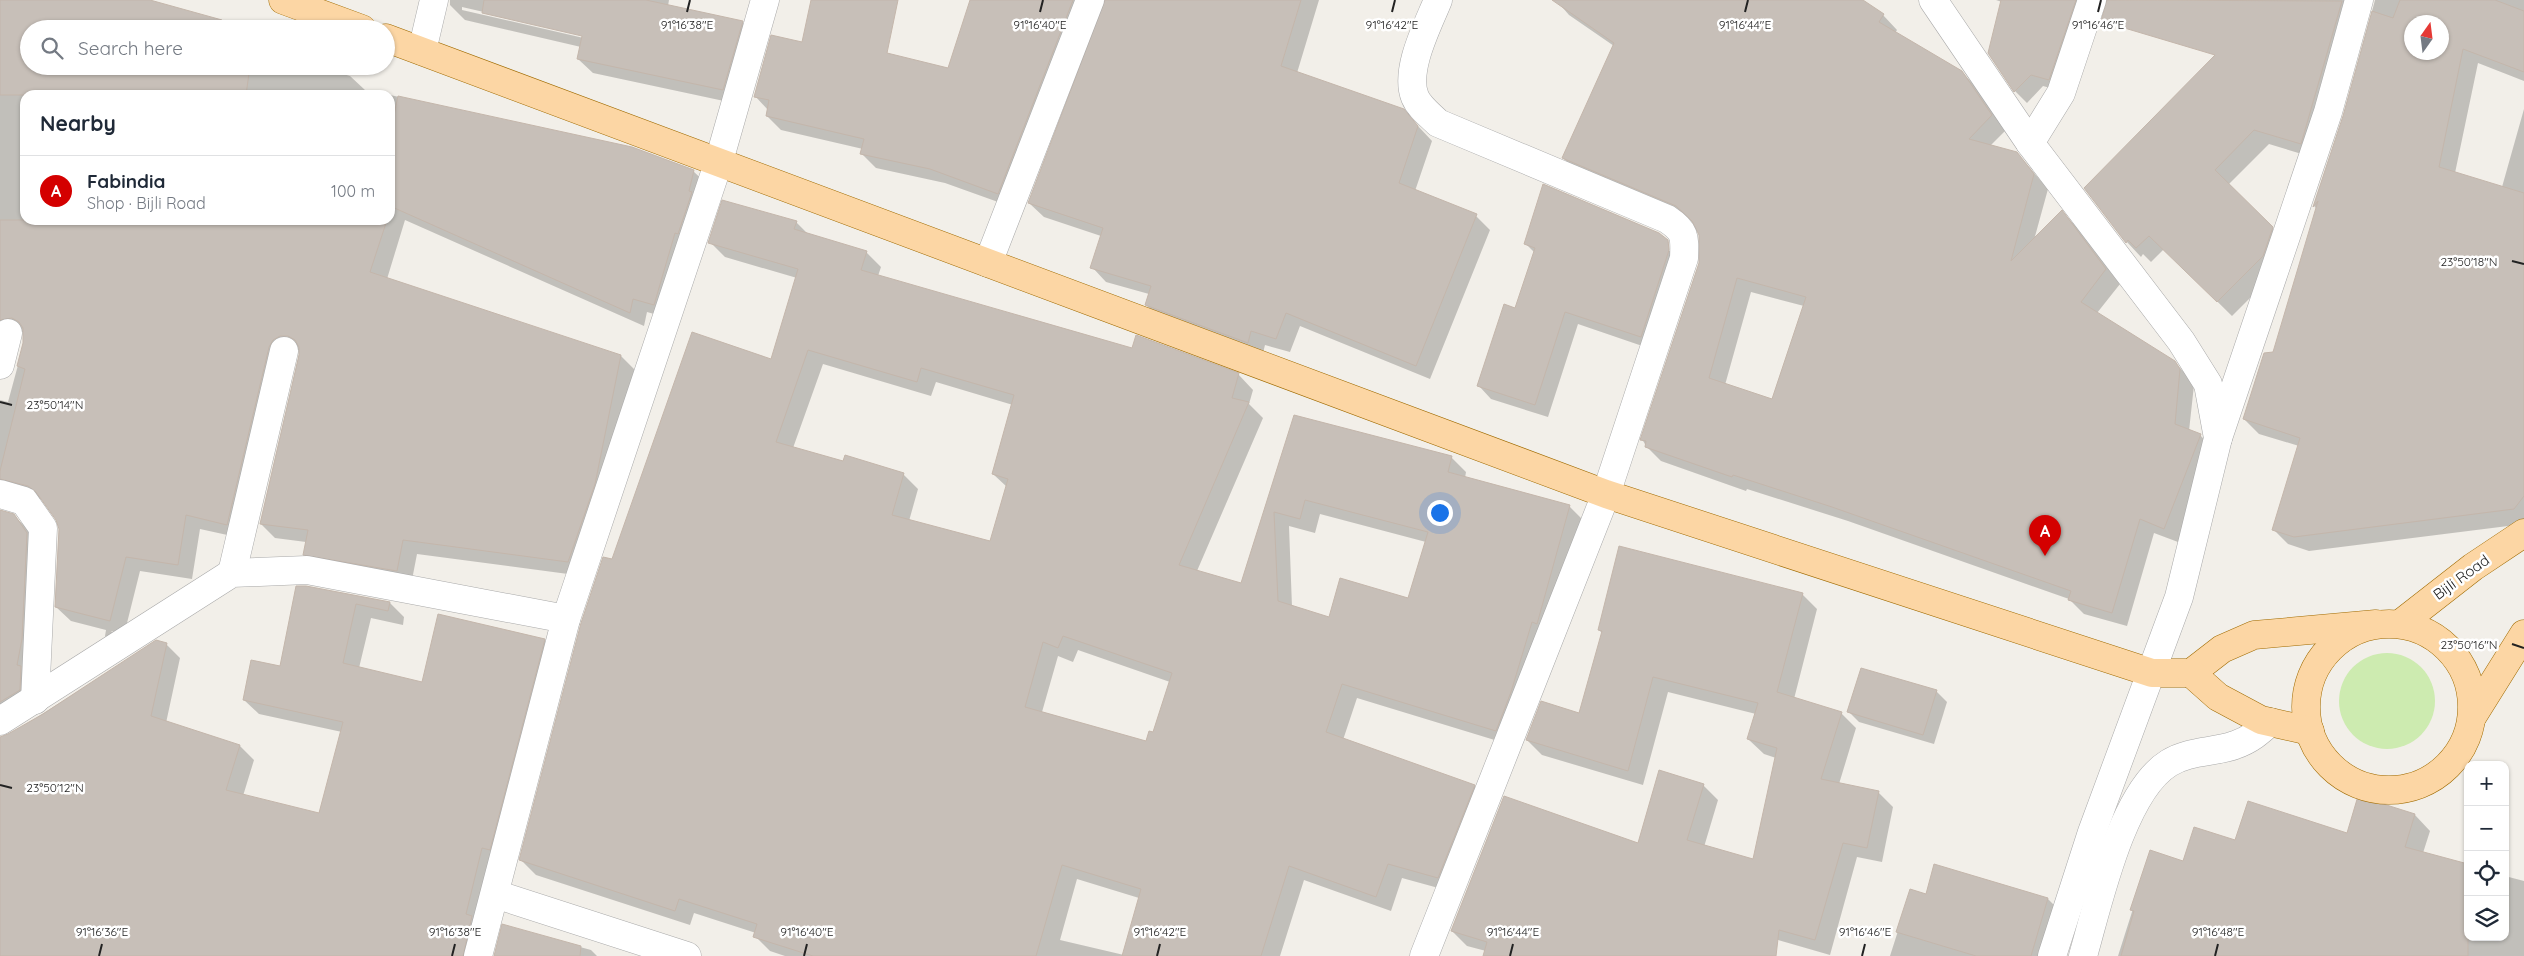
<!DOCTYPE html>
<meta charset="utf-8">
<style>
:root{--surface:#fff;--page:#f2f2f3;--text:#1f2937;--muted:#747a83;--line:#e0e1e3;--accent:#d40000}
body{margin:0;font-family:Quicksand,sans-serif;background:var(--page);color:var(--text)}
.controls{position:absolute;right:15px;bottom:15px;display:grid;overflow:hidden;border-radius:10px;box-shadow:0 1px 4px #0004}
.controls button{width:45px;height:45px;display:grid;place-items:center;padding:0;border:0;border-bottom:1px solid var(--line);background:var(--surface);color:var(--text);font:25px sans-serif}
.compass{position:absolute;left:2404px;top:15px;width:45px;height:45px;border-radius:50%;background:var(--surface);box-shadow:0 1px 4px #0004;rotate:14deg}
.you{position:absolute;left:1439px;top:512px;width:18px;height:18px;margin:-12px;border:4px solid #fff;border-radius:50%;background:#1a73e8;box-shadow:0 0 0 8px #1a73e833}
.badge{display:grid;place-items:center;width:32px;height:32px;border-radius:50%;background:var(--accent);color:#fff;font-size:16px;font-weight:700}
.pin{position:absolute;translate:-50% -41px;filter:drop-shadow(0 1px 2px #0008)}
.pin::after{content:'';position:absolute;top:26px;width:18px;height:15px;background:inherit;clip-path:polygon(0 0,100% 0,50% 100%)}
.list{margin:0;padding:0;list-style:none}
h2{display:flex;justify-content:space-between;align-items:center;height:65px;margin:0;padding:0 20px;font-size:21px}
h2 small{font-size:16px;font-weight:400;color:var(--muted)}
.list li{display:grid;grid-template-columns:32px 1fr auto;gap:15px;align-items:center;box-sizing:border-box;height:70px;padding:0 20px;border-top:1px solid var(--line)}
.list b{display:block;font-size:19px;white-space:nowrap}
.list p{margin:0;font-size:16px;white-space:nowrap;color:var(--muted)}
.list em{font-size:16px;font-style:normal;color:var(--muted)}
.icon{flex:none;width:28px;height:28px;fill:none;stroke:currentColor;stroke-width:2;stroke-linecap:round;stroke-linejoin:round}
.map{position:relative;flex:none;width:2524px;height:956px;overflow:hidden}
.search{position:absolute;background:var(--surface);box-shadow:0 1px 4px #0004;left:20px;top:20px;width:375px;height:55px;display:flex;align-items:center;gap:12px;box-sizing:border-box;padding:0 18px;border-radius:28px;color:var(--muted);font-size:19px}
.panel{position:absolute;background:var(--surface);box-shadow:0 1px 4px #0004;left:20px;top:90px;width:375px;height:135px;border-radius:15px}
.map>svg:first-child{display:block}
.grass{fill:#cdebb0}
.shadow{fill:#0003;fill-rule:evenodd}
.building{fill:#c7bfb8;stroke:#c4b6ab;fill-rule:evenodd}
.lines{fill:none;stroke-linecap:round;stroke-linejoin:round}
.minor-casing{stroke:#a9a9a9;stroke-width:29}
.tertiary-casing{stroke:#a9a9a9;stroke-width:29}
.primary-casing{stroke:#a06b00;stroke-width:29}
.minor{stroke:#fff;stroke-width:28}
.tertiary{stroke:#fff;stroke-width:28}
.primary{stroke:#fcd6a4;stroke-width:28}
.ticks{fill:none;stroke:#222;stroke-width:2}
.labels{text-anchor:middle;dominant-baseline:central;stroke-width:5;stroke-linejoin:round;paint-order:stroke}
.street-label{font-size:15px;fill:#222;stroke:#fff}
.ticks-label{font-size:12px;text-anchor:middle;fill:#222;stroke:#fff;stroke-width:5;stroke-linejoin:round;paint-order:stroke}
</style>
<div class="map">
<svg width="2524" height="956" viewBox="0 0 2524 956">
<rect width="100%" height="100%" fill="#f2efe9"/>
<!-- grass -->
<circle class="grass" cx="2387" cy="701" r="48"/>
<!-- shadow -->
<g class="shadow">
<path d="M0,0h145l77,21 7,8h-200v37h288l33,10 15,14 24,5h-364v125h365v-125l242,53 61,23 15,14 -40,133 -21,-6 -3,14 -239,-106 -18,59 234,77 14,14 -52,206 -166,-22 -6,31 -93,-16 -14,-15 2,-12 -31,-4 -14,-14 39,-174h-5l-54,188 -41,-9 -8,50 -52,-8 -16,64 -13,-4 15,15 -7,4 -14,-14 1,-6 -35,-9 -15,-14 4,-79 -3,-10 -13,-18 -25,-7 -19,10v-103l8,2 16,-59v-11h-5l-19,14z"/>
<path d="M450,0h219l-1,6 74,16 15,15 -19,67 -145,-31 -15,-14 3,-12 -116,-27 -15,-15zM462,7l126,29v3l-126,-29z"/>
<path d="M1054,0h45l-87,207 -67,-24 -69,-15 -14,-14 1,-5 -82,-19 -14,-14 1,-6 -13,-14 194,-27z"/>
<path d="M1106,0h213l-22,73 106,37 29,31 -17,50 61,25 14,14 -60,149 -130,-53 -10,26 -25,-7 -3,12 -101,-38 -15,-14 3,-11 -43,-12 -14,-15 9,-31 -57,-19 -15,-14z"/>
<path d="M1556,0h304l23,15 14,15 -2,3 67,39 14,15 30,43 -16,16 27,7 31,36 -14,51 28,-28 14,14 44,58 -23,29 77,49 15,15 5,8 -5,46 11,4 14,15 -36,92 -24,-9 -27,93 -43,-12 -15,-15 -221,-78 -101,-32 -1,2 -85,-30 -15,-15 -4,-7 58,-176 -1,-33 -10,-11 -112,-47 -14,-14 51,-112 -45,-31zM1751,292l53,14 -32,94 -47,-15z"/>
<path d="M1996,0h97l-32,91 -18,-5 -16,17 -12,-12 -26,-38 13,-51z"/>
<path d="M2230,0h139l-54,158 -46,-14 -41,41 59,58 -10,28 -45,45 -68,-67 -13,13 -8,-8 -2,3 -14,-15 -42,-54 131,-132 -1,-2z"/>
<path d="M2375,0h149v81l-46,-18 -23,110 47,14 22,-78v415l-215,27 -21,-7 -15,-15 26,-83 -40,-12 -15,-15 30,-66 43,-144 -3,-3 30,-89zM2412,22h30v30h-30z"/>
<path d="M796,222l13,13 57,17 15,15 -3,9 255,73 105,25 15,16 -4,14 14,14 -66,153 45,13 53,-168 156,41 15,15 -1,6 105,29 15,15 -74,223 -154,-47 -14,42 131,46 15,15 -36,91 -51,-14 -11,33 -87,-31 -24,76h-495l-15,-5 -15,-15 1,-3 -62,-20 -4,12 -154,-50 -15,-15 92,-299 159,-200 25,-83 -72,-21 -15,-15zM823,364l108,32 5,-14 77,23 -20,69 14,13 -16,55 -82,-21 9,-32 -15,-15 -59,-12 -51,-14zM1320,514l106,28 -17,58 -79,19 -38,-12 -3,-81 26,7zM1078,650l92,32 -16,52 -7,8 -105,-30 16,-56 15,6zM1077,879l62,19 -15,57 -64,-15z"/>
<path d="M1659,234l10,9h-2l2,8h2l-1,-8 10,11 -26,96 -76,-26 -30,93 -57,-18 -12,-13 37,-77 19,-56 -10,-10z"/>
<path d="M0,510l14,6 15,14 12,18 -10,130 -31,52z"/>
<path d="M297,587l93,16 14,14 -1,8 -32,-7 -12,50 64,16 121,-44 14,14 -77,302h-481v-218l9,-3 147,-93 10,2 14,14 -14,65 74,23 14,14 -11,36 76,18 23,-82 -83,-18 -15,-14 37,-33z"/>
<path d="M1802,594l15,15 -23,90 47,14 15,15 -17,56 39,8 15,15 -11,55 -25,-5 -27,98 -142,-41 -12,42h-192l2,-5 -19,-5 -15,-15 187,-86 64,-60 15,15 -14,47 50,14 22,-103 -12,-4 -16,-15 8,-25 -88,-22 -25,93 -101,-30 -15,-15 53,-26 23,-80 -4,-4z"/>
<path d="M1936,691l11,11 -13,42 -75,-22 -10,-10z"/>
<path d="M2415,815l15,16 -7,22 45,84h37v-61l19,5v75h-406l33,-104 32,11 53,-21 112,-7z"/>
<path d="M1935,866l113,33 14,14 -13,43h-159l21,-66 16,5z"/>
<path d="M503,926l88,24 6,6h-102z"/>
</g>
<!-- building -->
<g class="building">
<path d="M0,0h150l72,20 -2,9h-191v37h221l-4,29h-246z"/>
<path d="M484,0h162l97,21 -20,69 -146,-31 5,-23 -100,-23z"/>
<path d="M811,0h87l-11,53 61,15 22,-68h103l-75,194 -68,-25 -70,-15 4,-15 -98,-23 3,-16 -15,-3 17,-62 31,7z"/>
<path d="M1105,0h196l-20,66 123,43 14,17 -19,57 78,31 -61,152 -130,-53 -10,26 -25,-8 -3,12 -103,-38 6,-19 -61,-18 13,-40 -75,-25z"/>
<path d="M1552,0h311l21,14 -5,8 83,49 30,44 -23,24 48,13 17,22 -23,87 51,-51 44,59 -25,33 94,59 5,8 -5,55 26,10 -37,95 -24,-10 -28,94 -44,-13 3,-9 -239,-84 -99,-32 -1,2 -87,-30 1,-6 -6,-1 59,-177v-28l-7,-14 -16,-15 -114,-48 52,-115zM1737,278l69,19 -34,102 -63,-21z"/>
<path d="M2001,0h75l-27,80 -18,-5 -17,17 -26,-39z"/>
<path d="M2107,0l235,1 -41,143 -47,-14 -39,40 58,57 -10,29 -46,46 -68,-66 -13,12 -8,-8 -2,3 -42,-55 131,-133 -114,-34z"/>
<path d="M2400,0h95l29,11v61l-61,-23 -24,118 85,26v303l-10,13 -220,28 -22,-7 28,-92 -57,-19 21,-66 9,-1 45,-151 -5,6 30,-91 29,-105 21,7zM2412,22h30v30h-30z"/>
<path d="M398,96l234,51 62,23 -5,21 3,1 -14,42 -3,-1 -21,72 -21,-6 -3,14 -240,-107v-72z"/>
<path d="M1543,184l116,49 9,7 1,10 -28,87 -76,-25 -30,93 -58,-19 27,-82 11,4 20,-60 -11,-4z"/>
<path d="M722,200l75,21 -3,8 73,22 -6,19 271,78 4,-13 103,38 -7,25 17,4 -70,163 62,18 53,-168 158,41 -4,16 122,33 -33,119 -5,-2 -21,70 -15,39 -154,-47 -16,48 149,53 -37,93 -50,-14 -12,33 -87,-31 -28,90h-139l19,-67 -79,-24 -26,91h-223l-60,-19 4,-13 -78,-25 -4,12 -156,-51 62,-237 22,-66 9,2 80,-227 79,27 27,-90 -90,-26zM808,350l109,32 4,-14 93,27 -22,79 16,5 -18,62 -98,-26 12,-42 -59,-18 -2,6 -67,-19zM1305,500l123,32 -20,66 -68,-20 -11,39 -51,-16 -4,-89 26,7zM1063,636l109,37 -19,59 -4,-1 -3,10 -121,-34 18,-65 15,6z"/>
<path d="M0,220h387l-17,52 251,83 -26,129 -27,78 -165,-22 -6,31 -94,-16 5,-25 -48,-6 39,-169v-8l-4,-7 -7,-4h-8l-7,4 -4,7 -42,178 -41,-10 -8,50 -52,-8 -16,64 -55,-14 4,-78 -3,-9 -20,-28 -8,-6 -28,-7v-8l25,-102 -8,-3 6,-23v-15l-4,-6 -7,-4 -12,2z"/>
<path d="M0,510l14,4 13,19 -5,106 -5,26 4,1 -1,24 -20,12z"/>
<path d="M1619,546l184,47 -26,99 65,20 -21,67 58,12 -12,57 -24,-5 -28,97 -36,-10 -3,26h-293l4,-14 -36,-11 53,-135 134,47 21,-73 45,14 -17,56 66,19 24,-111 -30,-9 11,-36 -105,-26 -25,94 -102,-31 15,-39 38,12 23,-82 -4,-1z"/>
<path d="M296,586h10l84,16 -2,9 -32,-7 -13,59 79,19 16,-68 107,25 -55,211 -8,-2 -16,66 6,2 -9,40h-463v-219l8,-3 35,-20 113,-74 11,3 -16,73 89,29 -14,45 93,23 24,-91 -100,-22 8,-40 29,6z"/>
<path d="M1861,668l76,22 -14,45 -76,-23z"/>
<path d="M2358,796l57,18 -10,33 63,17v92h-347l13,-45 -4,-1 20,-60 33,11 11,-34 41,13 13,-39 99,32z"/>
<path d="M1934,864l114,34 -17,58h-55l-80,-24 14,-43 16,5z"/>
<path d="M502,924l79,22 -1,10h-86z"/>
</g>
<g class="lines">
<defs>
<g id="minor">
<path d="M422,51l12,-51"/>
<path d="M2030,143l31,-50 31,-93"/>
<path d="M988,263l102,-263"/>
<path d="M0,365l8,-32"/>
<path d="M2218,438l110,-326 31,-112"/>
<path d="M0,494l24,7 19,27 -8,172"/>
<path d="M232,573l52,-222"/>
<path d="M0,721l232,-148 75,-3 259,49"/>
<path d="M495,894l192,62"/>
<path d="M478,956l88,-337 153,-458 46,-161"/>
<path d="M1424,956l182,-462 78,-236c1,-22 1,-27 -17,-39l-229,-96c-8,-8 -19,-16 -23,-26 -11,-27 13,-72 23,-97"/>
</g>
<g id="tertiary">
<path d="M1933,0l97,143 151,198 27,43 10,54 -39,159 -87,235 -40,124"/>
<path d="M2083,956c15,-52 39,-164 86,-193 21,-13 44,-10 66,-18 15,-5 24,-13 35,-23"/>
</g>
<g id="primary">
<path d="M283,0l79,29"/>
<path d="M386,38l1220,456 546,179h39l31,-24 32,-14 122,-11"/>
<path d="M2400,624l73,-57 51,-34"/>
<circle cx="2389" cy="707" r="83"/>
<path d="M2191,673l27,24 43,23 49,11"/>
<path d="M2472,717l52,-83"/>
</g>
</defs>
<!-- minor casing -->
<use href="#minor" class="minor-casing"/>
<!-- tertiary casing -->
<use href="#tertiary" class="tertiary-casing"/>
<!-- primary casing -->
<use href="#primary" class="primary-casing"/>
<!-- minor -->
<use href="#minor" class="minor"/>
<!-- tertiary -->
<use href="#tertiary" class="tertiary"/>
<!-- primary -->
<use href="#primary" class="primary"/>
</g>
<!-- ticks -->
<path class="ticks" d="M687,12l3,-12M1040,12l3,-12M1392,12l3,-12M1745,12l3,-12M2098,12l3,-12M2512,261l12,3M0,402l12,3M2512,644l12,4M0,785l12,3M99,956l3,-12M452,956l3,-12M804,956l3,-12M1157,956l3,-12M1510,956l3,-12M1862,956l3,-12M2215,956l3,-12"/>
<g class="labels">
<!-- street labels -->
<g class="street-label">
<text transform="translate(2461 577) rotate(-36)">Bijli Road</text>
</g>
</g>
<g class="ticks-label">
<text x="687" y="29">91°16'38"E</text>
<text x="1040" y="29">91°16'40"E</text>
<text x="1392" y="29">91°16'42"E</text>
<text x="1745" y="29">91°16'44"E</text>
<text x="2098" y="29">91°16'46"E</text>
<text x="2469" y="266">23°50'18"N</text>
<text x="55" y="409">23°50'14"N</text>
<text x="2469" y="649">23°50'16"N</text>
<text x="55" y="792">23°50'12"N</text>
<text x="102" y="936">91°16'36"E</text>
<text x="455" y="936">91°16'38"E</text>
<text x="807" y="936">91°16'40"E</text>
<text x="1160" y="936">91°16'42"E</text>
<text x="1513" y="936">91°16'44"E</text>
<text x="1865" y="936">91°16'46"E</text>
<text x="2218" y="936">91°16'48"E</text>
</g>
</svg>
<div class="controls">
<button>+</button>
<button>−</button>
<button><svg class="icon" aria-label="locate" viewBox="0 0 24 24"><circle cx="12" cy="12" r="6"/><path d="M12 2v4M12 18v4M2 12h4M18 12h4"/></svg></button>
<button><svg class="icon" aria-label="layers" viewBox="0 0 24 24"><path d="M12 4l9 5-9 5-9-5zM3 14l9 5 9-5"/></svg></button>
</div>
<svg class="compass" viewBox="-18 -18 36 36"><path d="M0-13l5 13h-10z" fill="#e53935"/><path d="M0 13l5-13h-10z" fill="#747a83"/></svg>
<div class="you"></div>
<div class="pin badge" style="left:2045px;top:556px">A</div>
<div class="search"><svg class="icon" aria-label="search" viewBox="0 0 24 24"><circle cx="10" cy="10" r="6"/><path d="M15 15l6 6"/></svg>Search here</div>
<section class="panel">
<h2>Nearby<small></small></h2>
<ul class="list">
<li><span class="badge">A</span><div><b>Fabindia</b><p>Shop · Bijli Road</p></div><em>100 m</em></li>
</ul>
</section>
</div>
